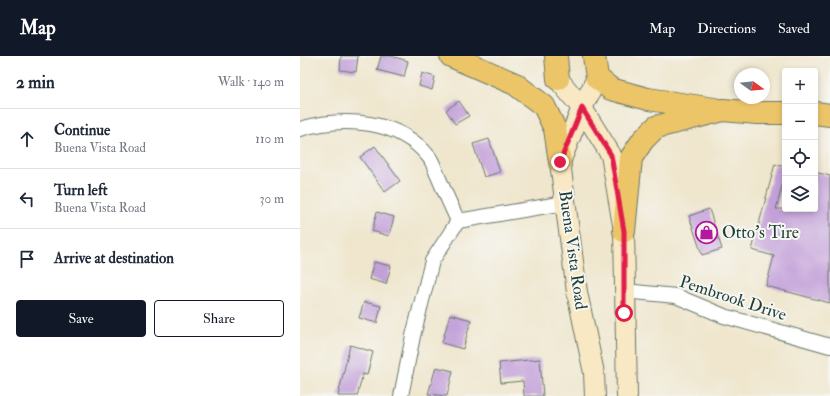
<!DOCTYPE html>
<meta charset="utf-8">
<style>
:root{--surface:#fff;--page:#f2f2f3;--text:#1f2937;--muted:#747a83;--line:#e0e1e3;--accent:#111827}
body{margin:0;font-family:"IM FELL Double Pica",serif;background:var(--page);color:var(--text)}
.controls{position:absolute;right:12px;top:12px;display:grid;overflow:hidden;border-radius:4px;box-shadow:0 2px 6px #0003}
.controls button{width:36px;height:36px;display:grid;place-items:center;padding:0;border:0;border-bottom:1px solid var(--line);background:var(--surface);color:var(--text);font:20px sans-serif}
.compass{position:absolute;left:434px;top:12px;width:36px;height:36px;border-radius:50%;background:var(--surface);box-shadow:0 2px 6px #0003;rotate:105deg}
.stop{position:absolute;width:12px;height:12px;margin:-9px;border:3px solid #e11d48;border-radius:50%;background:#fff}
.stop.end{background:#e11d48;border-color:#fff;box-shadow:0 1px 4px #0008}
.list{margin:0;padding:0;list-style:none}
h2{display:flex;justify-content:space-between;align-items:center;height:52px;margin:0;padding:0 16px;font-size:17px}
h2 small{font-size:13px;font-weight:400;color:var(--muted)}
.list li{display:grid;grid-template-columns:26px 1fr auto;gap:12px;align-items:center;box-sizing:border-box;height:60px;padding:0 16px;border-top:1px solid var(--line)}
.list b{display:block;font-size:15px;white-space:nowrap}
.list p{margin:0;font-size:13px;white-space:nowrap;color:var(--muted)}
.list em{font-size:13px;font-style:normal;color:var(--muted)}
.actions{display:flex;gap:8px;padding:12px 16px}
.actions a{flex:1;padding:9px 0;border:1px solid var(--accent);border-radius:4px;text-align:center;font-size:14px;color:var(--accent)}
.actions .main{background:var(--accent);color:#fff}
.icon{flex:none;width:22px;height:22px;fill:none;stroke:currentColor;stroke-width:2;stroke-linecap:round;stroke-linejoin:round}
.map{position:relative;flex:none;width:530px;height:340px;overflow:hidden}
header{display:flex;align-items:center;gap:24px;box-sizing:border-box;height:56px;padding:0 20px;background:var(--accent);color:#fff}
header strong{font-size:19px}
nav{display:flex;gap:22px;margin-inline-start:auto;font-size:14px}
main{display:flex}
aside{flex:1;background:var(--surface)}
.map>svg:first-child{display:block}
.building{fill:#c3a0d9}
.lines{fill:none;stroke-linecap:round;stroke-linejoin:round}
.minor-casing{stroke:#68786a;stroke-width:16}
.secondary-casing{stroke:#68786a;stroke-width:22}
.primary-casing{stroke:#68786a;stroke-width:24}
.motorway-casing{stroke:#68786a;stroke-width:24}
.minor{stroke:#fff;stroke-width:14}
.secondary{stroke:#f8e8c3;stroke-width:20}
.primary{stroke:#edc569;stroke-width:22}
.motorway{stroke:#edc569;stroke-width:22}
.route{stroke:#e11d48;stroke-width:5}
.labels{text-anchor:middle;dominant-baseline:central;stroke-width:4;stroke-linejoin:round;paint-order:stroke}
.poi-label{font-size:17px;fill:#1f3d34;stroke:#f6f6f2;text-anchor:start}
.street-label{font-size:17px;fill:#1f3d34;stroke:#f6f6f2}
</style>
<header>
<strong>Map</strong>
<nav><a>Map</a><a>Directions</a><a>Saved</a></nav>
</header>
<main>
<aside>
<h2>2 min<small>Walk · 140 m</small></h2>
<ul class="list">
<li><svg class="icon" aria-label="ahead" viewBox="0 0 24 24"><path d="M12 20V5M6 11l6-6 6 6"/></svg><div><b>Continue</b><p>Buena Vista Road</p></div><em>110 m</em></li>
<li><svg class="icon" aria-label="left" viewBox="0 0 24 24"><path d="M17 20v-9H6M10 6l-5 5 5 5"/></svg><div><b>Turn left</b><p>Buena Vista Road</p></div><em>30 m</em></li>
<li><svg class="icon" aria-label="arrive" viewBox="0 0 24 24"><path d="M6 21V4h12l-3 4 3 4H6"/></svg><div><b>Arrive at destination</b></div></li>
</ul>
<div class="actions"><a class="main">Save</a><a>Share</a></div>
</aside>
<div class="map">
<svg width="530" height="340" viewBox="0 0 530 340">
<rect width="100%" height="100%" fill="#f6f6f2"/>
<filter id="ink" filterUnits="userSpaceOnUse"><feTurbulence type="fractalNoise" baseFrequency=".025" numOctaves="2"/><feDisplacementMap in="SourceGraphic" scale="8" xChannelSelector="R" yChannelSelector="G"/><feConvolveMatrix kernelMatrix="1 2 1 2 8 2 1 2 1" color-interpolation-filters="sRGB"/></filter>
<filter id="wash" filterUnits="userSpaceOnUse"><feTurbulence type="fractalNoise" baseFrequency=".012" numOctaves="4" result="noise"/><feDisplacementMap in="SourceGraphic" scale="16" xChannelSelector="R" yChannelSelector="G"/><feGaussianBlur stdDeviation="0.9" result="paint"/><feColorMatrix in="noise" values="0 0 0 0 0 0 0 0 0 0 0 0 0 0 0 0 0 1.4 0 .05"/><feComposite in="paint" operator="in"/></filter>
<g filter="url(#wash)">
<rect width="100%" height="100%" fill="#efe6cd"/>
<g id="blocks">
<!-- building -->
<g class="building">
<path d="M41,0h17l-2,16 -16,-2z"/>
<path d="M81,0h10l17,5 -4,16 -27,-7z"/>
<path d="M122,17l13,4 -3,13 -13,-4z"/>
<path d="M159,45l10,15 -14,8 -9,-14z"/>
<path d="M189,83l11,33 -16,5 -11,-33z"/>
<path d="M75,90l25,35 -15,11 -25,-35z"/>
<path d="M475,108l10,3v8l-9,34h39v-37l15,4v127l-64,-17 8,-30 -22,-6z"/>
<path d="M409,153l13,40 -20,6 -13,-39z"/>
<path d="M77,156l17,5 -5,19 -17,-5z"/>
<path d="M74,206l17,4 -5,18 -17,-5z"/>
<path d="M64,246l17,4 -4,17 -18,-5z"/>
<path d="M150,258l21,6 -8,29 -21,-6z"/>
<path d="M50,289l23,7 -6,23 -4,-1 -6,22h-19z"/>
<path d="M240,303l3,37h-19l-1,-15 -22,2 -2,-20z"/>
<path d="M136,311l17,4 -6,25 -19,-2z"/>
</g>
</g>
</g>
<g filter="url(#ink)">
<use href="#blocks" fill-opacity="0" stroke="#68786a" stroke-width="1"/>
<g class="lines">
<defs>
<g id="minor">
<path d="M0,73c43,-13 99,-10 129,28 4,5 6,13 9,19 6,15 13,30 20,45"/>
<path d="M158,165l107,-18"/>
<path d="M324,235l52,5 48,20 106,30"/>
<path d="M101,340l12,-60 19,-75 26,-40"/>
</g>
<g id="secondary">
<path d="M258,23l24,29 29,47 13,76 3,165"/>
<path d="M295,340l-1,-23 -17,-81 -17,-130 22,-54 15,-30"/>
</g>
<g id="primary">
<path d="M256,0l2,23"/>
<path d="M294,0l3,22"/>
</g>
<g id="motorway">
<path d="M151,0l64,28 29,22 11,23 5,33"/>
<path d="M297,22l14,11 37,10 66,10"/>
<path d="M515,57l15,2"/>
<path d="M324,175l7,-73 12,-18 13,-13 67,-17 34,3h28"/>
</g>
</defs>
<!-- minor casing -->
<use href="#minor" class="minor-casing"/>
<!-- secondary casing -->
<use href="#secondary" class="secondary-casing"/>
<!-- primary casing -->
<use href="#primary" class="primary-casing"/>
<!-- motorway casing -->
<use href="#motorway" class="motorway-casing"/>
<!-- minor -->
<use href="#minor" class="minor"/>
<!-- secondary -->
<use href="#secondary" class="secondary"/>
<!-- primary -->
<use href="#primary" class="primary"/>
<!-- motorway -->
<use href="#motorway" class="motorway"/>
</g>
</g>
<g class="lines" filter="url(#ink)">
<!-- route -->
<path class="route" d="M260,106l22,-54 29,47 13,76v82"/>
</g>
<!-- icons -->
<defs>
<symbol id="shop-ring" viewBox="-11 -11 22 22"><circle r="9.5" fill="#f6f6f2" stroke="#b5179e" stroke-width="1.5"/><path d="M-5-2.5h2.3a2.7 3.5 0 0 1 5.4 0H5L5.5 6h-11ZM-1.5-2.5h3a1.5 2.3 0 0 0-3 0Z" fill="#b5179e"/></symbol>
</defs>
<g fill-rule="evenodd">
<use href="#shop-ring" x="394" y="164" width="25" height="25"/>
</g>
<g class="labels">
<!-- poi labels -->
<g class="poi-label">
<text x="422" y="176">Otto's Tire</text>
</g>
<!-- street labels -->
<g class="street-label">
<text transform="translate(273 194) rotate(82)">Buena Vista Road</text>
<text transform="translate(433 242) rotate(18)">Pembrook Drive</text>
</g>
</g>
</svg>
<div class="controls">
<button>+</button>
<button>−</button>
<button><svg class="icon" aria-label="locate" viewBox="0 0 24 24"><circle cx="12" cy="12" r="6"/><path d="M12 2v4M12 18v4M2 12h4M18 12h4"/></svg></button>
<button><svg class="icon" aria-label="layers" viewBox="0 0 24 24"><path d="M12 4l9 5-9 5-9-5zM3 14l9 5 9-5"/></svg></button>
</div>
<svg class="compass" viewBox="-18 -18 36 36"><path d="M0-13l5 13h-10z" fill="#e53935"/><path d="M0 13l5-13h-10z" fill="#747a83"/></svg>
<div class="stop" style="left:324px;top:257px"></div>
<div class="stop end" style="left:260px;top:106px"></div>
</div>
</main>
